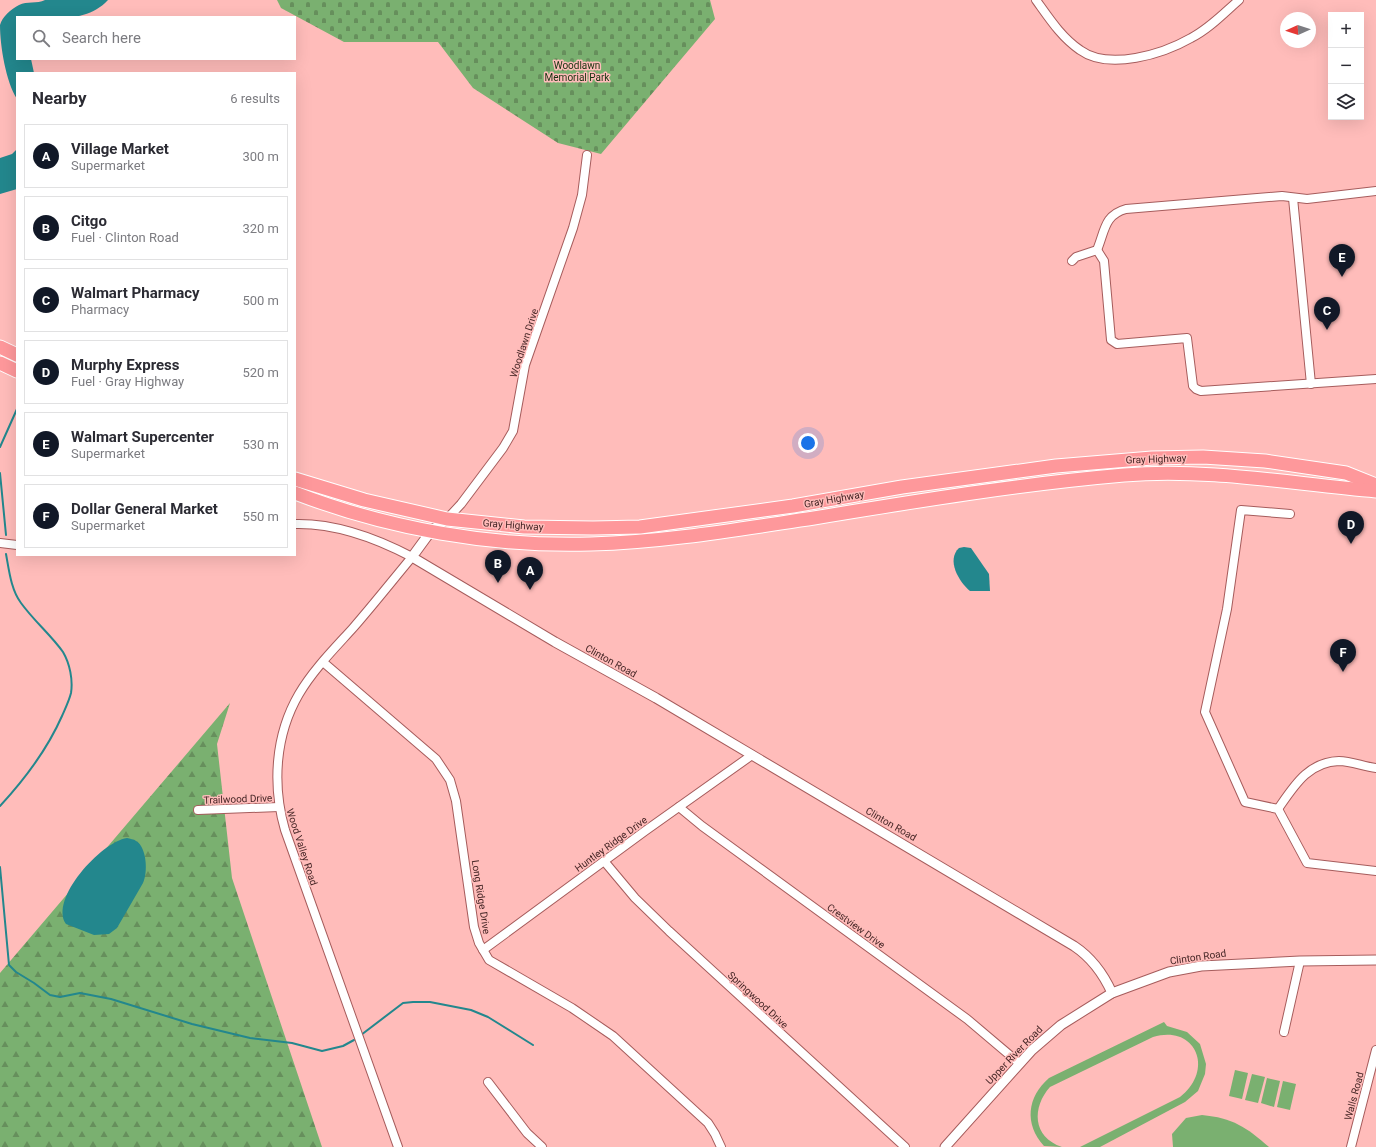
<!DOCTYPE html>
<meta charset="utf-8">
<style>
:root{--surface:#fff;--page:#f7f7f7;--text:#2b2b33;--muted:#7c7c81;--line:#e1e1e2;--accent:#111827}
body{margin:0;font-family:Roboto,sans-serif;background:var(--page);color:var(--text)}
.controls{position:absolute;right:12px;top:12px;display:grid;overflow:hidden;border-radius:0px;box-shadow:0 4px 16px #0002}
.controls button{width:36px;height:36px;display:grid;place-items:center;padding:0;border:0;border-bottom:1px solid var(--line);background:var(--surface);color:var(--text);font:20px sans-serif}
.compass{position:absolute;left:1280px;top:12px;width:36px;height:36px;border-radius:50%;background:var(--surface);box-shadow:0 4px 16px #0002;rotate:267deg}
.you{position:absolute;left:808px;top:443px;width:14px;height:14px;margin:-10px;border:3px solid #fff;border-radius:50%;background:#1a73e8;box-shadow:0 0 0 6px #1a73e833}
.badge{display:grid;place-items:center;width:26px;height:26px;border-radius:50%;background:var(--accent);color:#fff;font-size:13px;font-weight:700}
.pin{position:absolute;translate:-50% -33px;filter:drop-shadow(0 1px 2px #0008)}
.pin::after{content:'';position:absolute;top:21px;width:14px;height:12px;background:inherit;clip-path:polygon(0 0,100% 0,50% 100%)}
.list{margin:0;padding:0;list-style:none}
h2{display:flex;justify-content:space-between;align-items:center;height:52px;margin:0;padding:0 16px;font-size:17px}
h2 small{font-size:13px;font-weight:400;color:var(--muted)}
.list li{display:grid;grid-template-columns:26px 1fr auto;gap:12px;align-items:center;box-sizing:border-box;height:64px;margin:0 8px 8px;padding:0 8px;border:1px solid var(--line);border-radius:0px}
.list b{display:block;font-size:15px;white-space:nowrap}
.list p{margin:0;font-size:13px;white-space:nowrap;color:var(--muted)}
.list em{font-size:13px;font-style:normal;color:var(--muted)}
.icon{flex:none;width:22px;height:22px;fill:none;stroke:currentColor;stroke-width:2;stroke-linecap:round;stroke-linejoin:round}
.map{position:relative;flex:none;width:1376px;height:1147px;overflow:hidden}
.search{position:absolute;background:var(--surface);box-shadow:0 4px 16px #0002;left:16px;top:16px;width:280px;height:44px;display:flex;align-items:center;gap:10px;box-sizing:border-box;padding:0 14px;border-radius:0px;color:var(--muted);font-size:15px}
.panel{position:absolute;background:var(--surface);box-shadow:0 4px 16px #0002;left:16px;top:72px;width:280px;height:484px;border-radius:0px}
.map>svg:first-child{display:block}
.forest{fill:url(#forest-firs)}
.cemetery{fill:url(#cemetery-stones)}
.garden{fill:#7ab070}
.water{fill:#23878d}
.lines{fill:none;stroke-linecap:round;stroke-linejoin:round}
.stream{stroke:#23878d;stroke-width:2}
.minor-casing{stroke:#a65c5c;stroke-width:10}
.tertiary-casing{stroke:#a65c5c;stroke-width:11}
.trunk-casing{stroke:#fff;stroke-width:15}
.minor{stroke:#fff;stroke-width:8}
.tertiary{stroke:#fff;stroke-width:9}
.trunk{stroke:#fe989b;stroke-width:13}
.labels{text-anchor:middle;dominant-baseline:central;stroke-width:3;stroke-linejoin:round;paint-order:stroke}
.park-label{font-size:10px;fill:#14320e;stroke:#ffbcba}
.street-label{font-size:10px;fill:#462626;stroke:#ffbcba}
</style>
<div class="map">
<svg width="1376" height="1147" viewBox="0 0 1376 1147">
<defs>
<pattern id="forest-firs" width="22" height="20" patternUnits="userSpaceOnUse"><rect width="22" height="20" fill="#7ab070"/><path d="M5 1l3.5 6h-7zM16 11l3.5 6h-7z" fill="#668f5c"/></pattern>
<pattern id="cemetery-stones" width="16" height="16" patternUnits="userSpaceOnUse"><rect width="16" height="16" fill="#7ab070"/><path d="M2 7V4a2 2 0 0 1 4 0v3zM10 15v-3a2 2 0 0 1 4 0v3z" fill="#668f5c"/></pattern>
</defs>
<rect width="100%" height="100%" fill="#ffbcba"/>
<!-- forest -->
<path class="forest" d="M230,703l-13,41 15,134 90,269h-322v-174z"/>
<!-- cemetery -->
<path class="cemetery" d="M277,0h433l5,19 -114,135 -43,-11 -85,-55 -35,-46h-94l-63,-34z"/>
<!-- garden -->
<g class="garden">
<path d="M1164,1022l3,4 20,6 13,12 6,20 -1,10 -7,17 -13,11 -85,45h-20l100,-50c35,-27 16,-73 -27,-60l-103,50c-18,20 -18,50 12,60l-18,-1c-20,-22 -17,-49 5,-68z"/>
<path d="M1235,1070l13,3 -6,26 -13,-3z"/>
<path d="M1252,1074l13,3 -7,26 -13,-3z"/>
<path d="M1267,1078l13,3 -6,26 -13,-4z"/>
<path d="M1283,1081l13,3 -6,26 -13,-3z"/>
<path d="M1202,1115c31,3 44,12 67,32h-96l-1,-13 14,-16z"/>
</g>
<!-- water -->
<g class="water">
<path d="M45,0h63c-23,25 -60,17 -91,17v42h14l3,14h-17v26c-11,-17 -17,-53 -17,-74 2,-8 11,-16 19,-20 8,-4 18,-1 26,-5z"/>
<path d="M17,149v40l-17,5v-36l12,-4z"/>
<path d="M964,547l7,1 18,26 1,17h-20c-11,-9 -24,-31 -11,-43z"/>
<path d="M127,838c3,1 7,1 9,3 11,6 12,32 7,42l-26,45 -8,6 -15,1 -28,-11c-17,-25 35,-82 61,-86z"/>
</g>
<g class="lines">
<!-- stream -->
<g class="stream">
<path d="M0,447l17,-38"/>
<path d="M0,473l6,62"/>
<path d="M0,806c25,-27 47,-56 62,-90 3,-7 7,-15 9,-23 2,-13 -1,-29 -8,-41 -12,-17 -29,-31 -42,-49 -10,-13 -12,-33 -15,-49"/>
<path d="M0,867l9,98 7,7 18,11 16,12 10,2 20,-4 31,6 81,25 58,14 42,5 30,8 21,-5 11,-6"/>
<path d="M361,1035l42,-32 10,-1h17l41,8 17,7 45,28"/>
</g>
<defs>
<g id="minor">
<path d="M1036,0c13,18 25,37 44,50 29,21 83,4 111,-12 18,-9 33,-25 48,-38"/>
<path d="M1293,198l18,186"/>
<path d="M1097,250l7,11 7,79 6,4 70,-6 6,48 3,3 5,2 175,-12"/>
<path d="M1072,261l4,-4 21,-7c8,-19 7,-35 29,-41l156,-13 25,3 69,-8"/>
<path d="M1290,514l-49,-4 -14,99 -22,103 40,90 33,7 29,54 69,8"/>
<path d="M447,519l14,-15 42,-56 10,-17 12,-66 48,-137 9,-33 5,-40"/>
<path d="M295,524c42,-1 81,14 117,33 -20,24 -39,48 -59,71 -19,21 -40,42 -54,66 -24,41 -27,91 -14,136l113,317"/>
<path d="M0,543l17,2"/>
<path d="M323,662l113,97 14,21 6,21 18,126 5,16 10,17 83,48 41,28 95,87 7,11 6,13"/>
<path d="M679,807l23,19 265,193 52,44"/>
<path d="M1278,809c16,-23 30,-47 61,-48 13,0 25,6 37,7"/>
<path d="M198,810l81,-3"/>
<path d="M604,861l31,37 34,33 236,216"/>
<path d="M483,950l162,-119 107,-76"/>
<path d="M1284,1032l16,-71"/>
<path d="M488,1082l39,51 15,14"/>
<path d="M1351,1147l25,-97"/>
</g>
<g id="tertiary">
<path d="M447,519l-16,12 -19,26 143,85 101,56 418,248c18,12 29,27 38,47"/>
<path d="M945,1147l87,-97 29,-25 51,-32 57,-21 32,-6 99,-5 76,-1"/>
</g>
<g id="trunk">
<path d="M0,347l17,8"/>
<path d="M0,363l17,8"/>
<path d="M295,479l69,21 83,19 77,8 69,1 47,-1 153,-21 109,-19 154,-21 96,-8 51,-1 62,4 81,12 30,12"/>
<path d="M295,493c94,36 196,54 296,51 75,-2 149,-15 223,-26 103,-17 206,-34 310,-43 85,-7 168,9 252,16"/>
</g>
</defs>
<!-- minor casing -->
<use href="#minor" class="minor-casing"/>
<!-- tertiary casing -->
<use href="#tertiary" class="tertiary-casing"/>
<!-- trunk casing -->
<use href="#trunk" class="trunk-casing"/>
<!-- minor -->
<use href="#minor" class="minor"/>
<!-- tertiary -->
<use href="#tertiary" class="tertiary"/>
<!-- trunk -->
<use href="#trunk" class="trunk"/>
</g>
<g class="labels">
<!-- park labels -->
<g class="park-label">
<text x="577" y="65">Woodlawn<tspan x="577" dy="12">Memorial Park</tspan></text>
</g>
<!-- street labels -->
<g class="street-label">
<text transform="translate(524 343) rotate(-72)">Woodlawn Drive</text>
<text transform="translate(1156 459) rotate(-2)">Gray Highway</text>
<text transform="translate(834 499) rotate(-10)">Gray Highway</text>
<text transform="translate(513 525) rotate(4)">Gray Highway</text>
<text transform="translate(611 661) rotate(29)">Clinton Road</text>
<text transform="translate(238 799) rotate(-2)">Trailwood Drive</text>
<text transform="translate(891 824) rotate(30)">Clinton Road</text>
<text transform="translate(611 844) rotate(-36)">Huntley Ridge Drive</text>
<text transform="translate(302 847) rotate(72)">Wood Valley Road</text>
<text transform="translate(481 897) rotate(81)">Long Ridge Drive</text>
<text transform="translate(856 926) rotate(36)">Crestview Drive</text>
<text transform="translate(1198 957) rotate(-8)">Clinton Road</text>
<text transform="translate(758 1000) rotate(43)">Springwood Drive</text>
<text transform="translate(1014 1055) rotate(-46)">Upper River Road</text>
<text transform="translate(1354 1096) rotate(-75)">Walls Road</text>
</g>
</g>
</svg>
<div class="controls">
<button>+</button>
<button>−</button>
<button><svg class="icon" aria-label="layers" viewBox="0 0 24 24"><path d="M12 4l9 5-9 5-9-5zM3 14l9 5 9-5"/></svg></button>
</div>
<svg class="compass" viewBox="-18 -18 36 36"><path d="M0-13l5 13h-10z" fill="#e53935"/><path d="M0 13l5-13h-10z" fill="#7c7c81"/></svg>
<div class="you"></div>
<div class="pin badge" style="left:530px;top:590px">A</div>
<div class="pin badge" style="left:498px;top:583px">B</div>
<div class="pin badge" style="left:1327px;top:330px">C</div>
<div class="pin badge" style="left:1351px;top:544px">D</div>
<div class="pin badge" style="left:1342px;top:277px">E</div>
<div class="pin badge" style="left:1343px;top:672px">F</div>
<div class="search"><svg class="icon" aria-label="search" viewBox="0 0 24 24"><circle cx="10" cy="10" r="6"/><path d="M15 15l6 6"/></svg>Search here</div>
<section class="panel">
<h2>Nearby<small>6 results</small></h2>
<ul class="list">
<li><span class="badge">A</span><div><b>Village Market</b><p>Supermarket</p></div><em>300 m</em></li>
<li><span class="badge">B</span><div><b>Citgo</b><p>Fuel · Clinton Road</p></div><em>320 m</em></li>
<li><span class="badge">C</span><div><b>Walmart Pharmacy</b><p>Pharmacy</p></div><em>500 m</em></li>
<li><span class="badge">D</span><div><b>Murphy Express</b><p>Fuel · Gray Highway</p></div><em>520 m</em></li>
<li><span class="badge">E</span><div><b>Walmart Supercenter</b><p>Supermarket</p></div><em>530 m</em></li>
<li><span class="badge">F</span><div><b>Dollar General Market</b><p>Supermarket</p></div><em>550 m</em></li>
</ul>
</section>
</div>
